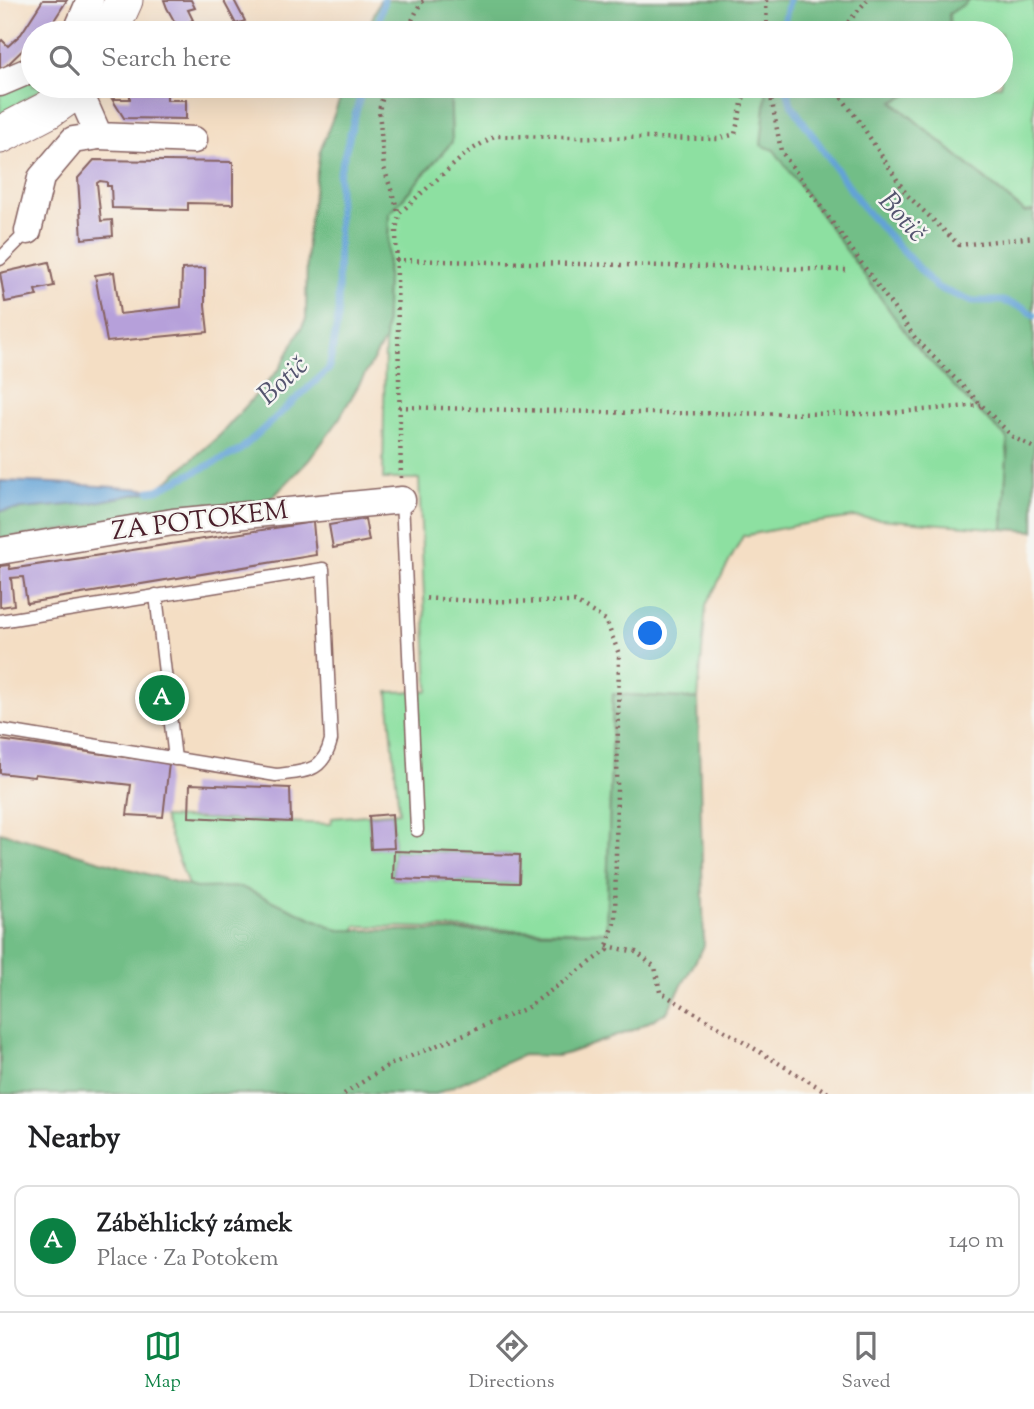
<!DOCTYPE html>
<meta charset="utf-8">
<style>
:root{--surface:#fff;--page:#f2f2f2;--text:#202124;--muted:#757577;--line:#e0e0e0;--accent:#0b8043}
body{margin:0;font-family:"Sorts Mill Goudy",serif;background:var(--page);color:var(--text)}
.you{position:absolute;left:651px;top:634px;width:24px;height:24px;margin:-18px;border:5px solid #fff;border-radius:50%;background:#1a73e8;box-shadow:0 0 0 10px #1a73e833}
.badge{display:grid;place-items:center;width:46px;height:46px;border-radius:50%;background:var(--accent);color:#fff;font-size:23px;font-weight:700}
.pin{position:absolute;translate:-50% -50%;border:4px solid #fff;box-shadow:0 2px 7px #0006}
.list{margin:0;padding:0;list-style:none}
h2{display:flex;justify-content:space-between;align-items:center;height:91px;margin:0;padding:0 28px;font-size:30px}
h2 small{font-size:23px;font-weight:400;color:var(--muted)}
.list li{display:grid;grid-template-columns:46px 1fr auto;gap:21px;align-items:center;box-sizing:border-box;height:112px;margin:0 14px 14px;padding:0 14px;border:2px solid var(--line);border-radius:14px}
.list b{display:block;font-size:26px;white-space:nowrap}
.list p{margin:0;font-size:23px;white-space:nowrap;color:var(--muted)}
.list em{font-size:23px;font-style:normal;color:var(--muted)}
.icon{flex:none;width:38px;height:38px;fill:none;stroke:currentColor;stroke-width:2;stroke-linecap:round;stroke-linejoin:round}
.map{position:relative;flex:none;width:1034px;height:1094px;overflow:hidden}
.search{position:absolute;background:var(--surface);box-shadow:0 7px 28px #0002;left:21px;right:21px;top:21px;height:77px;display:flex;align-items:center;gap:18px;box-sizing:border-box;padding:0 24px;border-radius:38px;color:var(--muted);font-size:26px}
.sheet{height:217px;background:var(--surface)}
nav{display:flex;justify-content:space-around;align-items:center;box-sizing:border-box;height:98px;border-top:2px solid var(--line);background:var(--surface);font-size:19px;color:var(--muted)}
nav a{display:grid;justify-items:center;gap:4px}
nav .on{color:var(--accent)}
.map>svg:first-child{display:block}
.green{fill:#8de0a1;stroke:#6c8066;stroke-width:2;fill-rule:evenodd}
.forest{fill:#72be87;stroke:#5e6e59;stroke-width:2}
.water{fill:#63a3d6;stroke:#566180;stroke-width:2}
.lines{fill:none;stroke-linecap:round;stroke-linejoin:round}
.stream{stroke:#63a3d6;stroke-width:7}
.building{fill:#b6a0da}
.lane-casing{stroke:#866261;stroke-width:15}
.street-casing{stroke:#866261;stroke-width:29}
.secondary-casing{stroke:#866261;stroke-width:39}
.path{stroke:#866261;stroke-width:4.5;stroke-dasharray:2 5;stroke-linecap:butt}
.lane{stroke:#fff;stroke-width:12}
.street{stroke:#fff;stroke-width:26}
.secondary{stroke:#fff;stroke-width:37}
.labels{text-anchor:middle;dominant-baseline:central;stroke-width:5;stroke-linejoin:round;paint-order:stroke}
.street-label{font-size:26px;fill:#4a1f2b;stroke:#f6f6f2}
.water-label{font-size:28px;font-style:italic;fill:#54546f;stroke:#f6f6f2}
</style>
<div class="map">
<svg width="1034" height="1094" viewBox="0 0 1034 1094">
<rect width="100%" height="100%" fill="#f6f6f2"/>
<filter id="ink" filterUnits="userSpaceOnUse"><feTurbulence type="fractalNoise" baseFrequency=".0143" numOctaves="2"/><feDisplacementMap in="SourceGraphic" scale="14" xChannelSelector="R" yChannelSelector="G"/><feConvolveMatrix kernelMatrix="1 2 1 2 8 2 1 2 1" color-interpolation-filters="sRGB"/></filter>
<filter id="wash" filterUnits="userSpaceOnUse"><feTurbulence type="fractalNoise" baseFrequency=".00686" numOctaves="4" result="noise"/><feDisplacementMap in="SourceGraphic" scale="28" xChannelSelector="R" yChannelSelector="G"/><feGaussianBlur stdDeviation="1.57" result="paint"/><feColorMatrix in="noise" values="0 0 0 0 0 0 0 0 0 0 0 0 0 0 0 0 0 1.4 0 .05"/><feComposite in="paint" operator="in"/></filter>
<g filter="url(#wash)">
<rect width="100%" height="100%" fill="#f4dec4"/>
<!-- green -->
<g class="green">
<path d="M970,0h64v211l-9,1 -132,-110 31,-16h77v-53h-51l-1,-19z"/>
<path d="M33,73v13h11l-4,4 -40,25v-26z"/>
<path d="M450,86h317l-5,59 12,5 191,248 43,41 -5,90 -149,-12 -56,8 -55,11 -37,69 -8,94 -85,-5 -7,238 -250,-6 -64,168h-27l-102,-277 168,7 1,-6 67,-6 -11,-120 40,-1 -9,-212h-36l2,-139 4,-126 63,-72zM392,814l2,33 -23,2 -2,-33zM394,851l125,4 -1,28 -125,-4z"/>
</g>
<!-- forest -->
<g class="forest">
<path d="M380,0h590l-21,14 1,19h-584z"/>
<path d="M345,86h105l2,56 -63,72 -4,126 -49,84 -27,36 -41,42 -268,37v-28l91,-8 66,-13 63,-55 60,-67 26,-49 1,-81 13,-87z"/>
<path d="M767,86h157l-31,16 131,110 10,-1v320l-31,-2 5,-90 -43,-41 -52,-55 -139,-193 -13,-5z"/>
<path d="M613,694l85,5 6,247 -37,66 -31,17 -67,24 -12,3 -34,-1 -87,39h-436v-262l196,56 45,-1 98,43 267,2z"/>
</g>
<!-- water -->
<path class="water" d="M0,481l54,2 103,7 -66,13 -91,8z"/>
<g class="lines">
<!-- stream -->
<g class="stream">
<path d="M376,33l8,-33"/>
<path d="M782,33l7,-33"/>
<path d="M786,86l5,18 74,106 71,77 34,14h33l21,7 10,7"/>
<path d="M150,491l7,-1 82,-39 90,-82 9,-51 1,-143 24,-89"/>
</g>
</g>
<g id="blocks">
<!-- building -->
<g class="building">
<path d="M43,0h24l-21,33h-13v9l-1,-1 -32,31v-30l2,-2 6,6 13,-12z"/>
<path d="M164,0h27l4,8 -7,2 5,10 -15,8 -11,-20z"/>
<path d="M223,0h11l11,21 -9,3z"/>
<path d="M130,90l37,1v9h19v19l-62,-1 -12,-19h18z"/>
<path d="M94,160l139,2v42l-45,-1v7l-76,-2 -1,-22h-4v-4l-7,-1 -3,2 4,38 11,-1 1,16 -31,3 -4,-61z"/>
<path d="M49,262l5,24 -19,4 2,6 -32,6 -5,-29z"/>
<path d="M205,268v37l3,27 -101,10 -12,-67 19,-3 6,42 61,-7 1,-38z"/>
<path d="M365,519l4,22 -36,7 -4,-23z"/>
<path d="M313,522l3,33 -289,48 -4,-26 -12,1 3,27 -14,2v-41l9,-1 1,4z"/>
<path d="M0,740l169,23 -6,54 -36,-2 4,-30 -96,-11 -1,3 -34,-4z"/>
<path d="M190,784l100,4 1,34 -102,-5z"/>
<path d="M392,814l2,34 -23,1 -2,-33z"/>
<path d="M394,851l126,4 -1,28 -126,-4z"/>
</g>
</g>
</g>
<g filter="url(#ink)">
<use href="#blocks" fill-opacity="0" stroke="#866261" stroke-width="2"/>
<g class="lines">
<defs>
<g id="lane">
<path d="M0,259l28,-28"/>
<path d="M402,500l15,330"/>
<path d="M156,595l19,164"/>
<path d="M0,621l323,-52 8,171c-8,33 -25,31 -55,35l-276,-45"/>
</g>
<g id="street">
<path d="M76,33l14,-33"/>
<path d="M0,83l33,-14"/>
<path d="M77,86l22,50 95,4"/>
<path d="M28,231l13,-53 32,-38 26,-4"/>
<path d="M0,551l173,-29 229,-22"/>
</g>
<g id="secondary">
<path d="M109,33l15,-33"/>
<path d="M0,135l48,-25 30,-21 2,-3"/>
</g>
</defs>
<!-- lane casing -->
<use href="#lane" class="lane-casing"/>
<!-- street casing -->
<use href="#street" class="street-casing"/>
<!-- secondary casing -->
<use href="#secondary" class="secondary-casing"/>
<!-- path -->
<g class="path">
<path d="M766,0l1,33"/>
<path d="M406,33l15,-31 6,-2"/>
<path d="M839,33l28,-33"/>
<path d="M386,86l-7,24 5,58 15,46"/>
<path d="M769,86l12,65 135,188 97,98 21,11"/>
<path d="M833,86l28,38 46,71 52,50 75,-8"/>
<path d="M396,260l451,10"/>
<path d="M399,407l238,6 239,1 105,-9"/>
<path d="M401,478l-5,-248 3,-16 17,-16 52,-46 26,-16 224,3 17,-5 11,-48"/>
<path d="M607,946l29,6 19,15 5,25 170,102"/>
<path d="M344,1094l43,-28 138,-57 83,-59 -1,-4 8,-26 4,-266 -13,-34 -31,-18 -98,-1 -56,-3"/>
</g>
<!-- lane -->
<use href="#lane" class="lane"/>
<!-- street -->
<use href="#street" class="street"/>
<!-- secondary -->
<use href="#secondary" class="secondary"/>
</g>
</g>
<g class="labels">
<!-- street labels -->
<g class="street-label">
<text transform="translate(200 522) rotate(-7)">ZA POTOKEM</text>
</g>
<!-- water labels -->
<g class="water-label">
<text transform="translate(902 218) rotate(48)">Botič</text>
<text transform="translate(284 381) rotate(-43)">Botič</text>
</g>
</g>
</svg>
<div class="you"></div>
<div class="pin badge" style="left:162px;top:698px">A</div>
<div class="search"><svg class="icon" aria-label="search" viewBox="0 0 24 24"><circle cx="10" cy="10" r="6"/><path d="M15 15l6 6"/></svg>Search here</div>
</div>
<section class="sheet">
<h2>Nearby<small></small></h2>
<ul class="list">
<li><span class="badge">A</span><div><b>Záběhlický zámek</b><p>Place · Za Potokem</p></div><em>140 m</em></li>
</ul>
</section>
<nav>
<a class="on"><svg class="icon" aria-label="map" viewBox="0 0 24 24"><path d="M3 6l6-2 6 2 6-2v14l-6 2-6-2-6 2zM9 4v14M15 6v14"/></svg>Map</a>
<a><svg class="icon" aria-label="directions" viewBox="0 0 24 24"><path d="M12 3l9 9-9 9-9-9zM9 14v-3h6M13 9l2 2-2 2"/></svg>Directions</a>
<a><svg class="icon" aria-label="saved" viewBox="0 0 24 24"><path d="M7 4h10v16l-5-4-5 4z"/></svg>Saved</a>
</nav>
